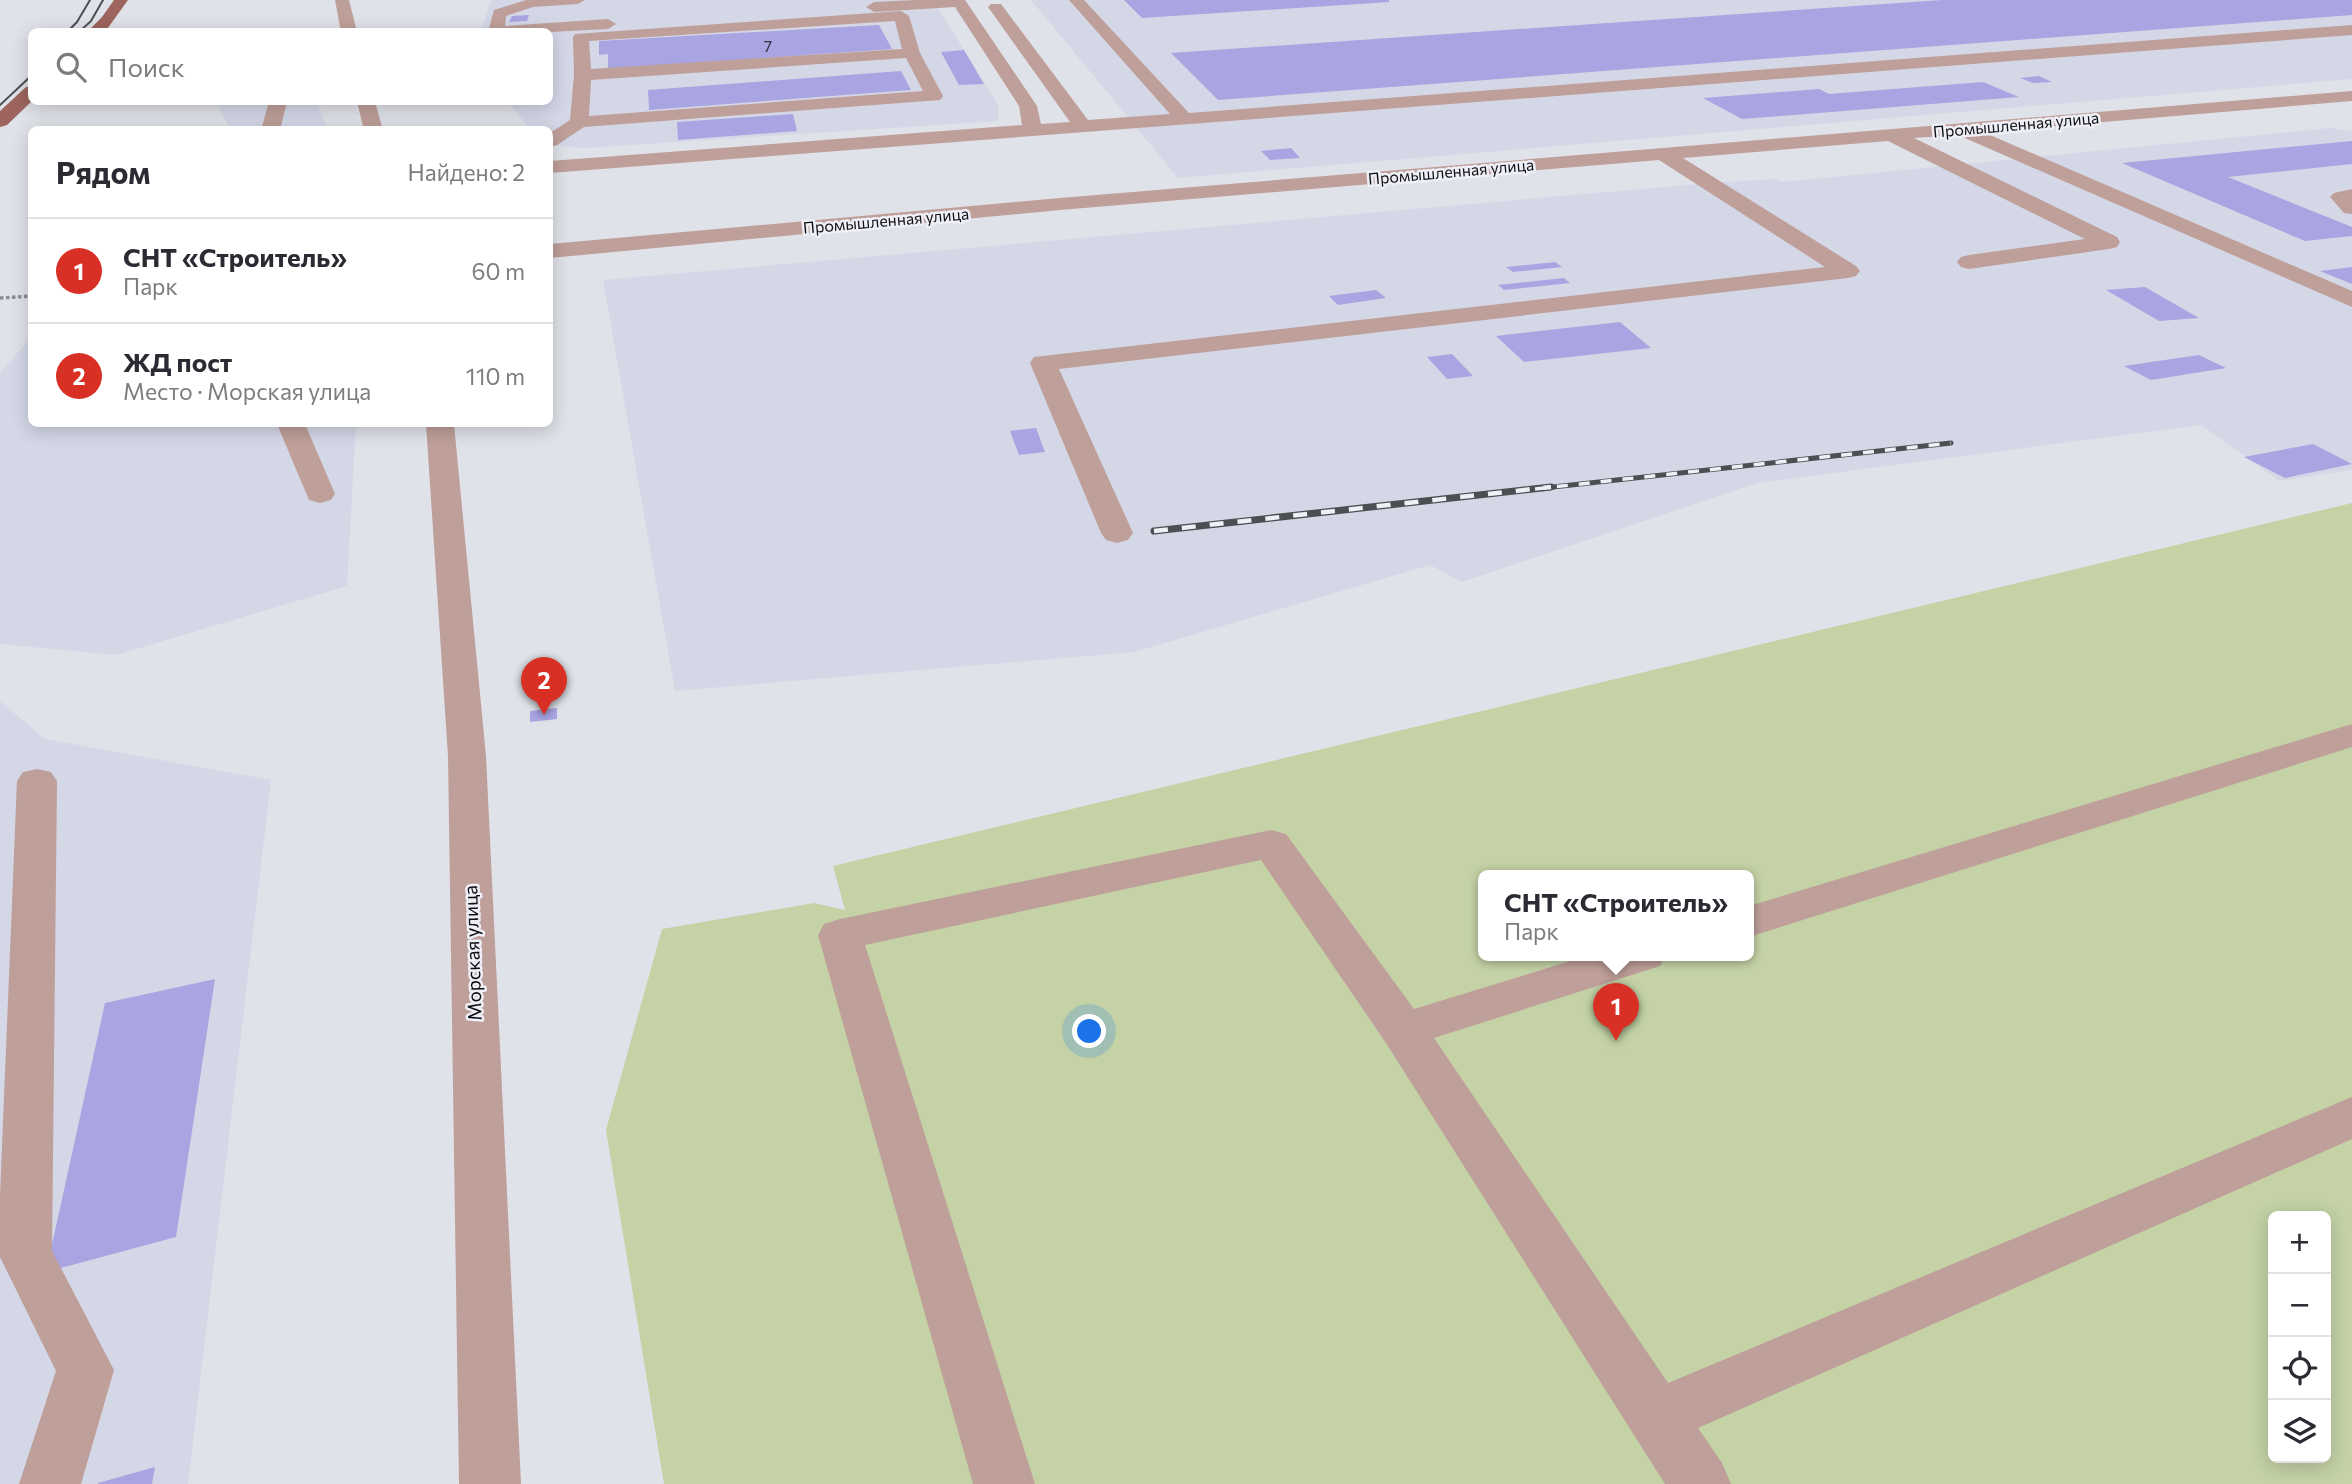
<!DOCTYPE html>
<html lang="ru">
<meta charset="utf-8">
<style>
:root{--surface:#fff;--page:#f7f7f7;--text:#2b2b33;--muted:#7c7c81;--line:#e1e1e2;--accent:#d93025}
body{margin:0;font-family:Commissioner,sans-serif;background:var(--page);color:var(--text)}
.controls{position:absolute;right:21px;bottom:21px;display:grid;overflow:hidden;border-radius:10px;box-shadow:0 4px 18px #0003}
.controls button{width:63px;height:63px;display:grid;place-items:center;padding:0;border:0;border-bottom:2px solid var(--line);background:var(--surface);color:var(--text);font:35px sans-serif}
.you{position:absolute;left:1090px;top:1032px;width:24px;height:24px;margin:-18px;border:5px solid #fff;border-radius:50%;background:#1a73e8;box-shadow:0 0 0 10px #1a73e833}
.badge{display:grid;place-items:center;width:46px;height:46px;border-radius:50%;background:var(--accent);color:#fff;font-size:23px;font-weight:700}
.pin{position:absolute;translate:-50% -58px;filter:drop-shadow(0 2px 4px #0008)}
.pin::after{content:'';position:absolute;top:37px;width:24px;height:21px;background:inherit;clip-path:polygon(0 0,100% 0,50% 100%)}
.popup{position:absolute;left:1478px;top:870px;width:276px;height:91px;box-sizing:border-box;display:grid;place-content:center;border-radius:10px;background:var(--surface);filter:drop-shadow(0 2px 5px #0005);font-size:23px;white-space:nowrap;color:var(--muted)}
.popup b{font-size:26px;color:var(--text)}
.popup::after{content:'';position:absolute;left:50%;top:100%;margin-left:-14px;border:14px solid transparent;border-top-color:var(--surface)}
.list{margin:0;padding:0;list-style:none}
h2{display:flex;justify-content:space-between;align-items:center;height:91px;margin:0;padding:0 28px;font-size:30px}
h2 small{font-size:23px;font-weight:400;color:var(--muted)}
.list li{display:grid;grid-template-columns:46px 1fr auto;gap:21px;align-items:center;box-sizing:border-box;height:105px;padding:0 28px;border-top:2px solid var(--line)}
.list b{display:block;font-size:26px;white-space:nowrap}
.list p{margin:0;font-size:23px;white-space:nowrap;color:var(--muted)}
.list em{font-size:23px;font-style:normal;color:var(--muted)}
.icon{flex:none;width:38px;height:38px;fill:none;stroke:currentColor;stroke-width:2;stroke-linecap:round;stroke-linejoin:round}
.map{position:relative;flex:none;width:2352px;height:1484px;overflow:hidden}
.search{position:absolute;background:var(--surface);box-shadow:0 4px 18px #0003;left:28px;top:28px;width:525px;height:77px;display:flex;align-items:center;gap:18px;box-sizing:border-box;padding:0 24px;border-radius:10px;color:var(--muted);font-size:26px}
.panel{position:absolute;background:var(--surface);box-shadow:0 4px 18px #0003;left:28px;top:126px;width:525px;height:301px;border-radius:10px}
.map>svg:first-child{display:block}
.built{fill:#d4d7e6}
.green{fill:#c4d2a6;fill-rule:evenodd}
.building{fill:#a8a5e2}
.lines{fill:none;stroke-linecap:round;stroke-linejoin:round}
.path{stroke:#8b8d91;stroke-width:3.5;stroke-dasharray:3.5 2.5;stroke-linecap:butt}
.minor{fill:#bf9f9a;fill-rule:evenodd}
.major{fill:#9d655d;fill-rule:evenodd}
.tram{stroke:#4c4e51;stroke-width:2}
.rail-far1-casing{stroke:#4c4e51;stroke-width:5}
.rail-casing{stroke:#4c4e51;stroke-width:7}
.rail-far1{stroke:#eeeff7;stroke-width:3.5;stroke-dasharray:11;stroke-linecap:butt}
.rail{stroke:#eeeff7;stroke-width:4.5;stroke-dasharray:14;stroke-linecap:butt}
.labels{text-anchor:middle;dominant-baseline:central;stroke-width:5;stroke-linejoin:round;paint-order:stroke}
.number-label{font-size:16px;fill:#343445}
.far-street-label{font-size:16px;fill:#0e0f11;stroke:#eeeff7}
.street-label{font-size:19px;fill:#0e0f11;stroke:#eeeff7}
</style>
<div class="map">
<svg width="2352" height="1484" viewBox="0 0 2352 1484">
<rect width="100%" height="100%" fill="#e0e2e9"/>
<!-- built -->
<g class="built">
<path d="M491,0h442l65,105v16l-412,27 -36,-3v-15l-21,-1 -20,-27h41v-70h-69z"/>
<path d="M1031,0h1321v79l-1174,99z"/>
<path d="M216,102h101l10,27h-97z"/>
<path d="M2330,128l22,3v339l-72,11 -79,-56 -444,58 -295,99 -32,-17 -296,87 -459,39 -72,-411 1108,-97 64,-4 7,3z"/>
<path d="M31,337l1,87h324l-9,162 -231,69 -116,-11v-271z"/>
<path d="M0,701l45,38 226,41 -83,704h-188z"/>
</g>
<!-- green -->
<path class="green" d="M2352,503v981h-1688l-58,-354 56,-201 152,-26 31,7 -12,-44zM1483,875h266v80h-266zM2273,1216h53v242h-53z"/>
<!-- building -->
<g class="building">
<path d="M1124,0h265v2l-247,16z"/>
<path d="M1942,0h410v15l-1134,85 -47,-47z"/>
<path d="M529,15l-2,6 -18,1 3,-6z"/>
<path d="M879,25l13,24 -284,20v-15l-9,1v-14z"/>
<path d="M964,50l20,34 -25,1 -18,-33z"/>
<path d="M901,71l10,19 -262,20 -1,-20z"/>
<path d="M2039,76l13,6 -19,1 -13,-5z"/>
<path d="M1983,82l36,15 -277,22 -39,-21 116,-9 10,5z"/>
<path d="M793,114l4,17 -119,9 -1,-18z"/>
<path d="M2352,141v23l-124,13 124,50v9l-47,5 -183,-78z"/>
<path d="M1291,148l9,10 -30,2 -9,-9z"/>
<path d="M1555,262l7,5 -49,5 -7,-5z"/>
<path d="M2352,267v17l-32,-13z"/>
<path d="M1564,278l6,5 -66,7 -6,-5z"/>
<path d="M2145,287l54,31 -40,3 -53,-31z"/>
<path d="M1376,290l10,8 -48,7 -9,-9z"/>
<path d="M1620,322l31,26 -127,14 -28,-26z"/>
<path d="M1452,354l21,22 -26,3 -20,-22z"/>
<path d="M2199,355l27,13 -75,12 -27,-14z"/>
<path d="M1036,428l9,24 -26,3 -9,-24z"/>
<path d="M2313,444l39,20 -67,14 -41,-21z"/>
<path d="M557,708v11l-27,3v-11z"/>
<path d="M215,979l-39,258 -130,35 59,-269z"/>
<path d="M155,1467l-3,17h-54v-1z"/>
</g>
<g class="lines">
<!-- path -->
<path class="path" d="M0,298l32,-2"/>
<!-- minor -->
<g class="minor">
<path d="M335,0h14l8,32h-16z"/>
<path d="M526,0h59l-7,4 -45,3 -27,9 -1,10 103,-7 8,5 -8,5 -58,3h-62l6,-22z"/>
<path d="M916,0h49l72,106 4,18 29,-2 -82,-115 3,-3h10l87,116 82,-6 -101,-114h15l105,113 1163,-88v10l-1802,138v-12l472,-36 -3,-19 -64,-99 -81,5 -8,-5 8,-5z"/>
<path d="M901,11l8,5 11,37 23,43 -3,4 -356,27 -27,18 -7,2v-14l20,-13 4,-45 -1,-38 2,-3zM895,21l7,28 -311,20 -2,-28zM906,58l17,33 -334,25 2,-36z"/>
<path d="M2352,91v10l-369,31 369,159v16l-394,-172 -44,3 203,99 3,5 -3,5 -8,2 -140,20 -8,-2 -4,-5 4,-5 8,-2 116,-16 -197,-98 -205,17 173,108 4,5 -4,5 -8,2 -789,91 74,164 -5,7 -11,3 -11,-3 -5,-7 -71,-170 4,-6 791,-90 -166,-107 -599,50 -510,48v-14l510,-46z"/>
<path d="M269,102h18l-7,28h-19z"/>
<path d="M357,102h18l8,28h-19z"/>
<path d="M2352,189v25l-8,-1 -14,-16 4,-4z"/>
<path d="M277,424h28l30,70 -4,6 -11,3 -11,-3z"/>
<path d="M426,424h28l32,332 35,728h-62l-11,-728z"/>
<path d="M2352,724v23l-603,190v-31z"/>
<path d="M37,769l14,3 6,9 -5,470 62,119 -33,114h-62l37,-113 -56,-114v-62l17,-414 6,-9z"/>
<path d="M1271,830l15,4 128,175 176,-54h76l-6,11 -226,72 234,345 684,-286v42l-654,289 24,35 9,21h-66l-279,-441 -125,-183 -396,85 170,539h-62l-155,-549 6,-11 16,-5z"/>
</g>
<!-- major -->
<g class="major">
<path d="M114,0h14l-23,32h-18l15,-15z"/>
<path d="M32,86v15l-25,24 -7,2v-16l26,-24z"/>
</g>
<!-- tram -->
<g class="tram">
<path d="M67,32l10,-10 13,-22"/>
<path d="M79,32l12,-11 12,-21"/>
<path d="M0,105l32,-30"/>
</g>
<defs>
<path id="rail-far1" d="M1535,489l416,-46"/>
<path id="rail" d="M1154,531l397,-44"/>
</defs>
<!-- rail-far1 casing -->
<use href="#rail-far1" class="rail-far1-casing"/>
<!-- rail casing -->
<use href="#rail" class="rail-casing"/>
<!-- rail-far1 -->
<use href="#rail-far1" class="rail-far1"/>
<!-- rail -->
<use href="#rail" class="rail"/>
</g>
<g class="labels">
<!-- number labels -->
<g class="number-label">
<text x="768" y="45">7</text>
</g>
<!-- far-street labels -->
<g class="far-street-label">
<text transform="translate(2016 124) rotate(-5)">Промышленная улица</text>
<text transform="translate(1451 171) rotate(-5)">Промышленная улица</text>
<text transform="translate(886 220) rotate(-5)">Промышленная улица</text>
</g>
<!-- street labels -->
<g class="street-label">
<text transform="translate(472 953) rotate(-92)">Морская улица</text>
</g>
</g>
</svg>
<div class="controls">
<button>+</button>
<button>−</button>
<button><svg class="icon" aria-label="locate" viewBox="0 0 24 24"><circle cx="12" cy="12" r="6"/><path d="M12 2v4M12 18v4M2 12h4M18 12h4"/></svg></button>
<button><svg class="icon" aria-label="layers" viewBox="0 0 24 24"><path d="M12 4l9 5-9 5-9-5zM3 14l9 5 9-5"/></svg></button>
</div>
<div class="you"></div>
<div class="pin badge" style="left:1616px;top:1041px">1</div>
<div class="popup"><b>СНТ «Строитель»</b>Парк</div>
<div class="pin badge" style="left:544px;top:715px">2</div>
<div class="search"><svg class="icon" aria-label="search" viewBox="0 0 24 24"><circle cx="10" cy="10" r="6"/><path d="M15 15l6 6"/></svg>Поиск</div>
<section class="panel">
<h2>Рядом<small>Найдено: 2</small></h2>
<ul class="list">
<li><span class="badge">1</span><div><b>СНТ «Строитель»</b><p>Парк</p></div><em>60 m</em></li>
<li><span class="badge">2</span><div><b>ЖД пост</b><p>Место · Морская улица</p></div><em>110 m</em></li>
</ul>
</section>
</div>
